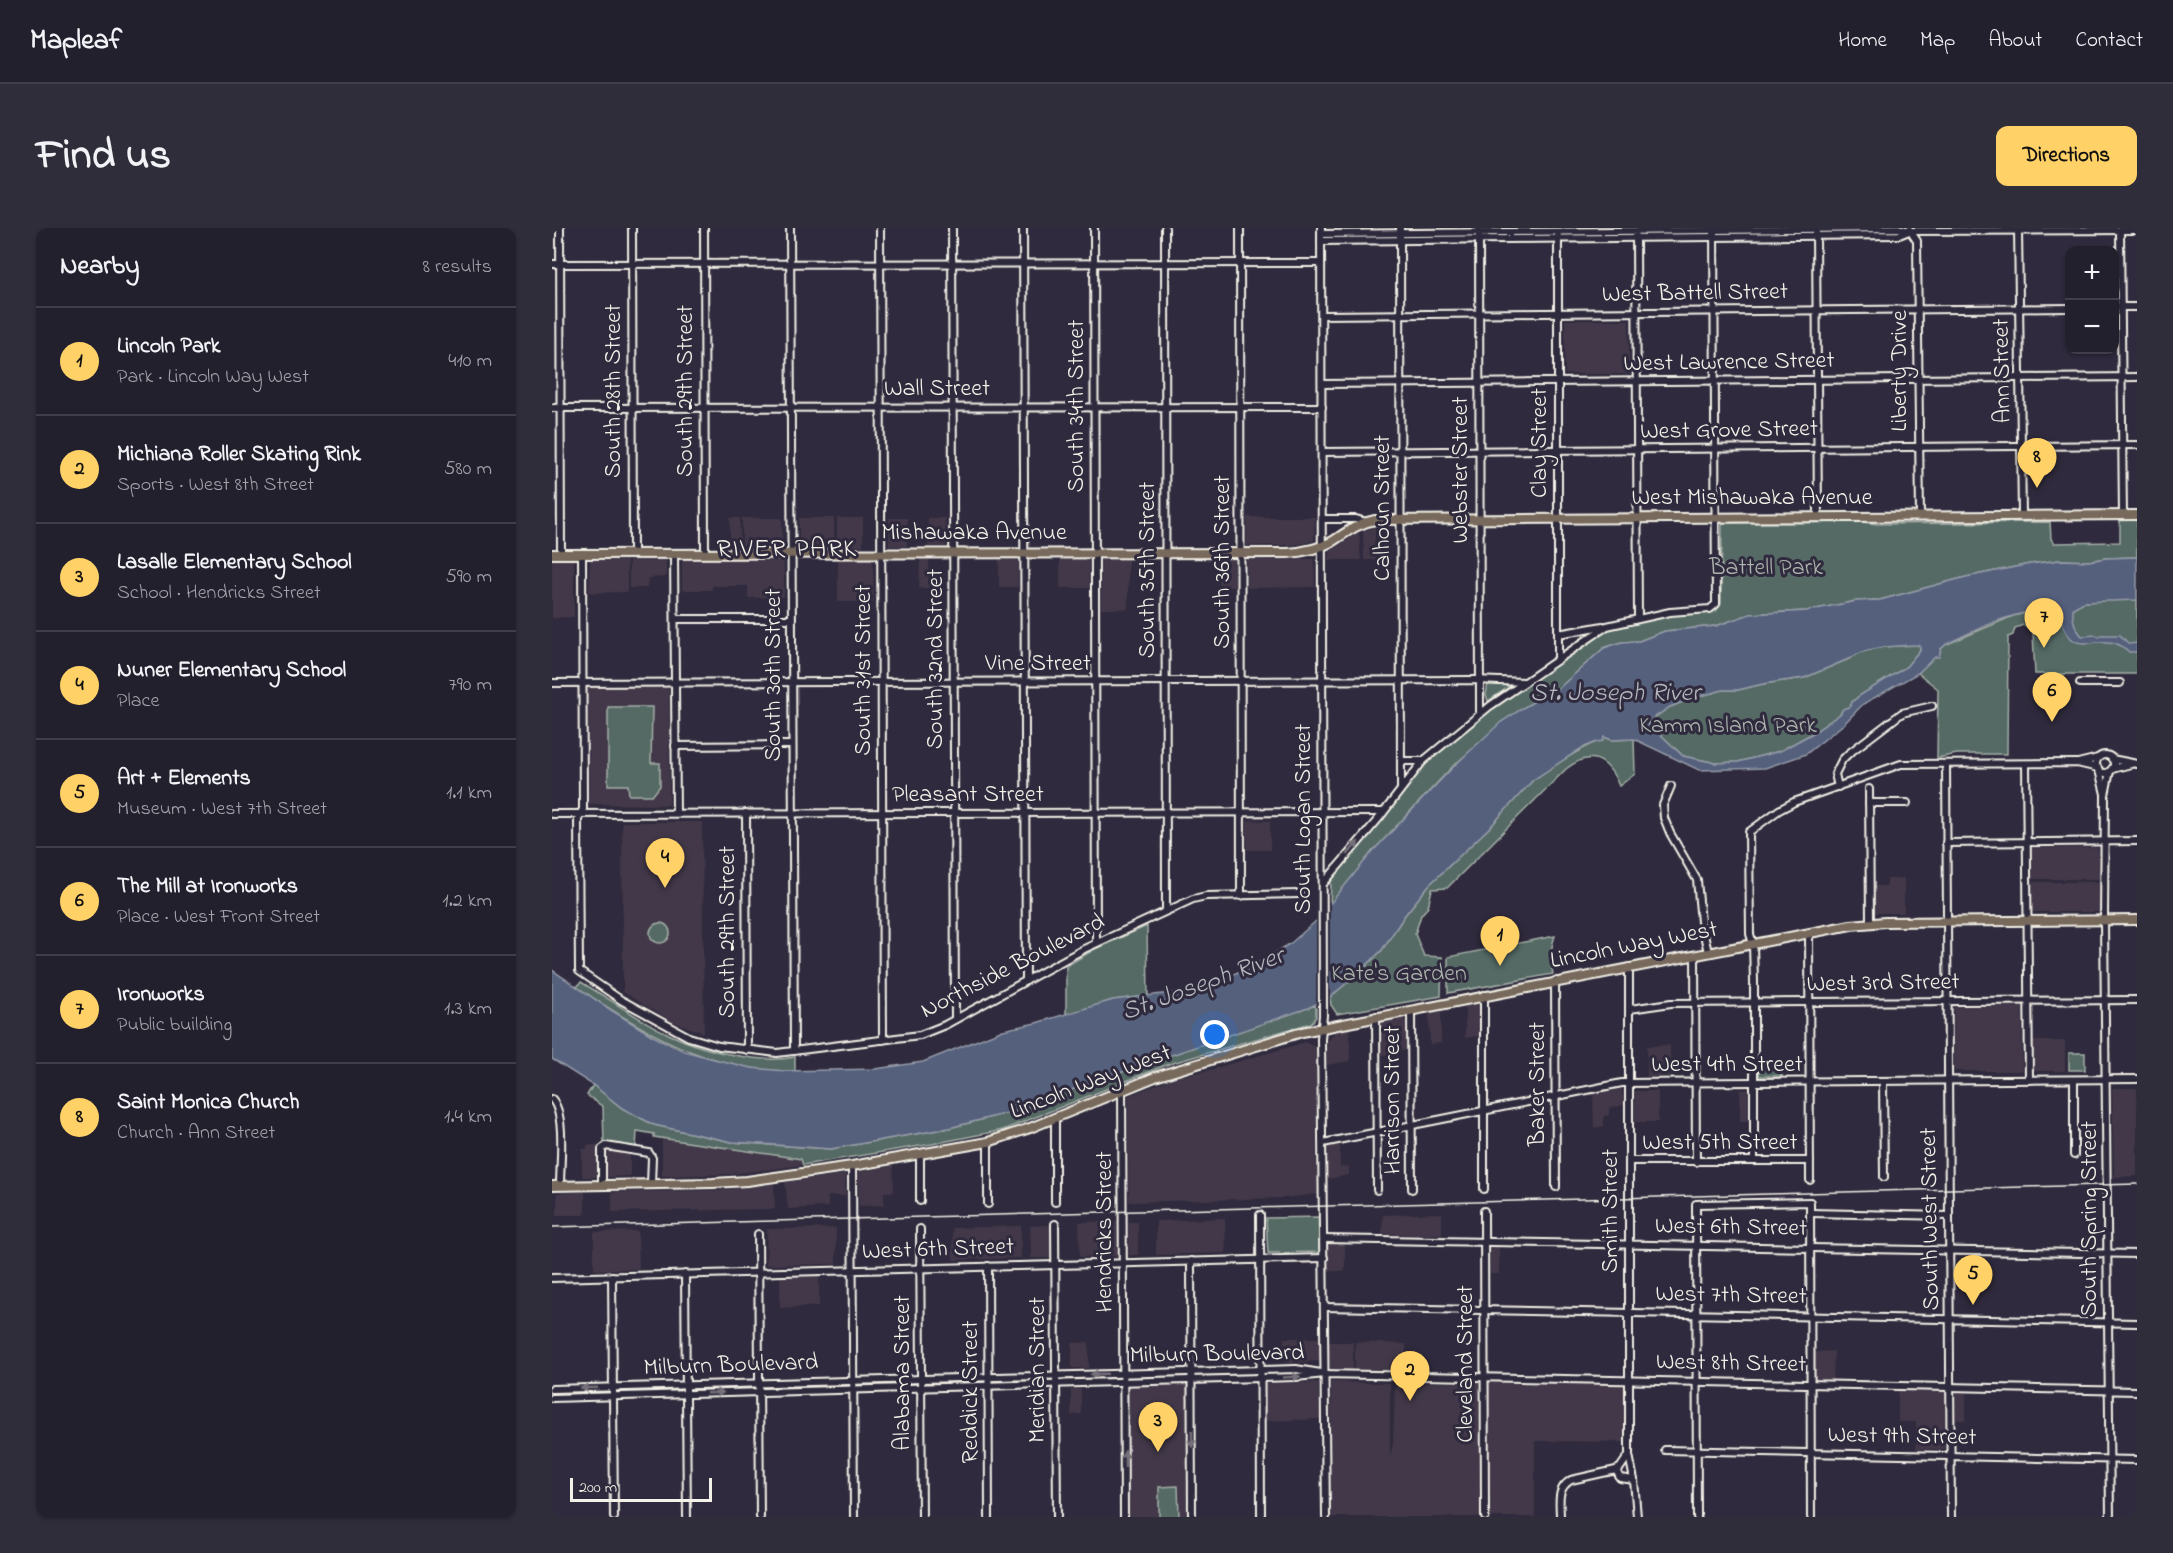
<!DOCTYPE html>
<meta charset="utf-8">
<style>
:root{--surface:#23202e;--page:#2f2d3a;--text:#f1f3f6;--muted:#a3a3aa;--line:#403e4a;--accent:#ffd166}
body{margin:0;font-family:"Indie Flower",sans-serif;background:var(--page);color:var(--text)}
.controls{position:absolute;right:18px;top:18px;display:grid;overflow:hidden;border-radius:12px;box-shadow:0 2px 4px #0004}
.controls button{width:54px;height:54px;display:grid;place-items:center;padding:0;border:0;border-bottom:2px solid var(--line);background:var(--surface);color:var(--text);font:30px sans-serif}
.scale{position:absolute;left:18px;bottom:15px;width:142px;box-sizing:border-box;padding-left:6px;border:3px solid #f4f1e8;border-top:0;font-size:16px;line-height:21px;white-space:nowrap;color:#f4f1e8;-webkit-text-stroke:4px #2f2a3d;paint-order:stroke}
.you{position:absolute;left:663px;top:807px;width:21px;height:21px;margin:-15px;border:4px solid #fff;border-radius:50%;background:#1a73e8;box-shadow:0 0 0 9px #1a73e833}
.badge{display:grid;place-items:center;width:39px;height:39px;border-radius:50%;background:var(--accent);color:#111;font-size:20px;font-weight:700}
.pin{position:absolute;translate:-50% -50px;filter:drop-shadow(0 2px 3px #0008)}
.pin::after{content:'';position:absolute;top:32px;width:21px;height:18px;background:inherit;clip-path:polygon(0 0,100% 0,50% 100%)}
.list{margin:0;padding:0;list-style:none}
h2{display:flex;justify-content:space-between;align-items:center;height:78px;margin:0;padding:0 24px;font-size:26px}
h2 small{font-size:20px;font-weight:400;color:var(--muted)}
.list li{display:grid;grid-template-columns:39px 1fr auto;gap:18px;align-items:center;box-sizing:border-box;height:108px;padding:0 24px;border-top:2px solid var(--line)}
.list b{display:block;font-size:22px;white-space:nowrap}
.list p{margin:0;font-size:20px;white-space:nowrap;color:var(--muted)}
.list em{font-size:20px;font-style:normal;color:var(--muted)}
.map{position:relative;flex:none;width:1585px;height:1289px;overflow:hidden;border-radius:12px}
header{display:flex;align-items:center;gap:36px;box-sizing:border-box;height:84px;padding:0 30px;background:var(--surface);border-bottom:2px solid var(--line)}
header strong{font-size:28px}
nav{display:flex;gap:33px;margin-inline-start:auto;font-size:21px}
.intro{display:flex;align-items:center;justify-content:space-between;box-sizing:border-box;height:144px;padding:0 36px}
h1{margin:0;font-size:42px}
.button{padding:15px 27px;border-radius:12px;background:var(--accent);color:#111;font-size:21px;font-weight:700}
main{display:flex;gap:36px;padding:0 36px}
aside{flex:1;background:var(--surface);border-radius:12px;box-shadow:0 2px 4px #0004}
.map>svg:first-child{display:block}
.built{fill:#423848}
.green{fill:#546a65;stroke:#a4aea6;stroke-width:1.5}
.water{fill:#55617d;stroke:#959ba8;stroke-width:1.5;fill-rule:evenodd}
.pier{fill:#2f2a3d}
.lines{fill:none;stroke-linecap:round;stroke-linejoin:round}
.minor-casing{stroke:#f4f1e8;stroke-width:10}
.major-casing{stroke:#f4f1e8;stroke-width:12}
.minor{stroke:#2f2a3d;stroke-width:6}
.major{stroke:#77695c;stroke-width:8}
.rail{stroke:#f4f1e8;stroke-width:1.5}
.oneway{fill:#747079}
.labels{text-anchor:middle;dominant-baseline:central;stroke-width:6;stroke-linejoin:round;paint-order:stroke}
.street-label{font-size:24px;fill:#f4f1e8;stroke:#2f2a3d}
.park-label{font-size:24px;fill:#acb4ad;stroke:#2f2a3d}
.neighbourhood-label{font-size:26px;letter-spacing:1.5px;fill:#f4f1e8;stroke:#2f2a3d}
.water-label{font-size:26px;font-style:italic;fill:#b4b7bd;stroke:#2f2a3d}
</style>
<header>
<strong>Mapleaf</strong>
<nav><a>Home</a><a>Map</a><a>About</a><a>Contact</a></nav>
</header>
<div class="intro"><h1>Find us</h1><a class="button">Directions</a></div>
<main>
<aside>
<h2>Nearby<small>8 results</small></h2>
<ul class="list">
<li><span class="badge">1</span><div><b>Lincoln Park</b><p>Park · Lincoln Way West</p></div><em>410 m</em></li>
<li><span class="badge">2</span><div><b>Michiana Roller Skating Rink</b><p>Sports · West 8th Street</p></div><em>580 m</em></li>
<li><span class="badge">3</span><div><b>Lasalle Elementary School</b><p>School · Hendricks Street</p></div><em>590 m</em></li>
<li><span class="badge">4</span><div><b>Nuner Elementary School</b><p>Place</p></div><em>790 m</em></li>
<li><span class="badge">5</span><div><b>Art + Elements</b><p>Museum · West 7th Street</p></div><em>1.1 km</em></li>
<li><span class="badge">6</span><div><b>The Mill at Ironworks</b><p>Place · West Front Street</p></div><em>1.2 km</em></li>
<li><span class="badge">7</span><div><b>Ironworks</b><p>Public building</p></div><em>1.3 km</em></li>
<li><span class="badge">8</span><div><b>Saint Monica Church</b><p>Church · Ann Street</p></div><em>1.4 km</em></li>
</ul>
</aside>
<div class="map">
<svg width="1585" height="1289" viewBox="0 0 1585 1289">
<rect width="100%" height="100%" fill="#2f2a3d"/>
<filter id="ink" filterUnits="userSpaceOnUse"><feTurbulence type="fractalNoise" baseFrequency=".0167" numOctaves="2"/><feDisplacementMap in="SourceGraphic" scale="12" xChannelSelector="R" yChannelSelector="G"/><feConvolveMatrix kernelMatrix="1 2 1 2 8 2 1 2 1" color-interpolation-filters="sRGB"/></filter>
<g filter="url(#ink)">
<!-- built -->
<g class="built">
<rect x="1013" y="92" width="64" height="54"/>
<path d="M695,289h68l-1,24 -20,4 -47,1z"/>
<path d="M178,290h10v28l-10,1z"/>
<rect x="190" y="290" width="40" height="28"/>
<rect x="247" y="290" width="35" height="28"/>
<rect x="285" y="290" width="26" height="28"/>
<rect x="337" y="290" width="18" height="28"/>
<path d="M376,290h17l1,28h-18z"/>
<path d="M823,299v22h4v11h-15l-1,-29z"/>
<path d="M807,304l2,28h-32l2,-10z"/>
<path d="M368,330h9v30h-10z"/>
<rect x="447" y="330" width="19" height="29"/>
<path d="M508,330l29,1v29h-29z"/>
<rect x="549" y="330" width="27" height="51"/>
<path d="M672,330h11v29h-16v-10l5,-1z"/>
<path d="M695,330l67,1 1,28 -68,1z"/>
<path d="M0,331h22v58l-22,1z"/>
<path d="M77,331h37v18l-18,1 -1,10h-18z"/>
<path d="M130,331l102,1v37l-36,1v-12h-36v4h-30z"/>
<path d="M286,331h35l1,43h-36z"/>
<path d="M38,332h37v32l-38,1z"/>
<path d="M38,458l79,1v118l-80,-1 -1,-116z"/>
<path d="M695,592l23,1v29h-23z"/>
<path d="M70,594h80l2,211 -33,-12 -48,-29z"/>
<path d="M1480,620h66l1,31h-67z"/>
<path d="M1352,650v35h-31v-27h14v-7z"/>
<rect x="1480" y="654" width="67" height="30"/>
<path d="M927,775v33l-14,2v-32z"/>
<path d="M1470,778v65h-68v-64z"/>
<path d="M889,783v32l-11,2 -1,-32z"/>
<path d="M851,790l3,4v28l-26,6 1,-34z"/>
<path d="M798,801v32l-23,4v-23l8,-10z"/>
<path d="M1481,813h32v30h-31z"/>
<path d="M754,814l9,5 1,4v108l3,35 -34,4 -156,4 -1,-106 48,-19 33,-7z"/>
<path d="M1118,817v31l-23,1v-31z"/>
<path d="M1560,860h25v88l-23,1z"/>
<path d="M1070,861l2,16 -15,3v7l-5,1v10l-10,2 -1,-34z"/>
<rect x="1188" y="862" width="8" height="31"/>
<rect x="1083" y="863" width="23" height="31"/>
<path d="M110,910l140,21 1,6 -70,9 -71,2z"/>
<path d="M788,916v23h9v8l-21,4v-32z"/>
<path d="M35,917h14l-1,32h-18v-28h5z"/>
<path d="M54,920l24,4v24l-26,1v-28z"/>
<path d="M341,937l1,27h-10v13l-25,1 -1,-34z"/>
<path d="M293,946l1,22h-18v11l-40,2 -3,-27z"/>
<path d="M222,956l1,25 -163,3v-20l109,-2z"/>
<path d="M33,964v23h-28v-22z"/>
<path d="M890,985v22l-60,-1 1,-19z"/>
<path d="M673,990l1,35 -70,2v-34z"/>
<path d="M565,993v35l-37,1 -1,-35z"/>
<rect x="577" y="994" width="9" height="33"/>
<path d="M499,997v33h-20l-1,-32z"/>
<path d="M469,998v32l-68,2 -1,-32z"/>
<path d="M284,1000v36l-70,1 1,-36z"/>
<path d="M86,1003l1,38 -45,1v-38z"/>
<rect x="776" y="1016" width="17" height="27"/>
<rect x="938" y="1019" width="9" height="27"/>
<path d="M267,1048v30l-39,2v-31z"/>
<path d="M732,1110h36v23l-35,2z"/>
<path d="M537,1114v26h-17v-25z"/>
<path d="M776,1114h25v28l-23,-1z"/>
<path d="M803,1114l51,2v27l-51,-1z"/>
<path d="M1282,1123l-1,28h-19v-27z"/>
<path d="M632,1154l4,4 1,131h-62v-130l1,-2z"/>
<path d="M766,1154l2,37 -54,2v-37z"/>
<path d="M779,1154l59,1v75l3,-14 2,-62 84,1 1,134h-150z"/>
<path d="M937,1155l133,2 2,2v55l-89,-1v76h-45z"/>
<path d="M519,1161h10v25l-10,1z"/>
<path d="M1346,1163l47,1 -1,57h-28v-27h-18z"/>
<rect x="1404" y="1165" width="10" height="27"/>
</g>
<!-- green -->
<g class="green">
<path d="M1568,289l17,2v38l-31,1 -17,3 -29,-1 -30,4 -64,13 -86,23 -23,1 -51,10 -56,3 -34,12 -51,5 -26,10 -17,1 -18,6 -45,40 -33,18 -72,59 -82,87 -42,54 1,-25 94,-116 54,-47 28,-21 100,-67 71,-16 38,-3 5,-7 1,-81 139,-1 17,2 172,-2 1,17 3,4 66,-1z"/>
<path d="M1558,372h27v74h-102l-2,-41 -3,-5 -7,-3 -8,3 -2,7 -5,2 -1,117h-50l-20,4 1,-69 -20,-16 27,-28 68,-29 17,-4 29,-2 25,-8z"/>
<path d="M1366,417l2,1v4l-14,17 -47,29 -7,6 -1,4 -8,3 -3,5 -27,19 -33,18 -42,11 -22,1 -33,-7 -25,-24 -10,-6v-4l22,-15 23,-9 30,-8h15l25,-6 41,-6 47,-20c15,-12 48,-12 67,-13z"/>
<path d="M936,455l25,1 -25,17 -2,-6z"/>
<path d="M56,479h44l-1,56h9v23l-7,9h-24l-1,-10h-20z"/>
<path d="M1052,509l8,3 22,-1 1,35 -16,12c-11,-27 -28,-37 -53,-17l-119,119 -15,1 -4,18 -7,8 -6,19 9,22 18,1 -1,39 -104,18 -6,-9 -1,-8 30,-25 22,-22 23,-35 24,-30 62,-59 42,-46 22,-16z"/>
<circle cx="108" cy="705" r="10"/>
<path d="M595,698l1,70 -35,4 -47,15v-49l29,-17z"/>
<path d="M1003,708c-5,14 -5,24 -2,38l-105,19v-36z"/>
<path d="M29,754c56,34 91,63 158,74 20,3 36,5 56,1v14c-84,2 -152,-39 -218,-84z"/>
<path d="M764,777v12l-5,6 -142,41 -166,66 -71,14 -129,21 -2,-6 -147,-22v-3l-17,-3 -1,17 -32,-3 -1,-38 -16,-12 6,-10 29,23 32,17 78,17 99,7 118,-21 66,-17 75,-28z"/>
<rect x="1517" y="825" width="16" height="17"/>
<rect x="1207" y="833" width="23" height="15"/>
<path d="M767,989l1,35 -52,1 -2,-35z"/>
<path d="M626,1258l1,31h-20v-30z"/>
</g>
<!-- water -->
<path class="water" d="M1585,329v43l-53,2 -11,6c-1,11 1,19 9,28l14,-1 3,2 2,-2h19l9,9 8,-1v9h-8c-29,-29 -58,19 -70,-42 -39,-3 -80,18 -114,35l-4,4 -2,8h-4l-17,16 -55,31 -18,19 -39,31 -41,14 -66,2 -65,-31 -22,1 -8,-3 -1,4 -6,1 -15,6 -49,32 -42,46 -62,59 -24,30 -23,35 -22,22 -30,25 -22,11 -218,75 -75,28 -66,17 -118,21 -99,-7 -78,-17 -32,-17 -29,-23 -41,-26v-89l59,40 42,26 31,15 30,8 37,9 34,3 90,-2 48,-7 80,-32 33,-7 77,-23 74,-9 49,-18 29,-14 26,-16 25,-22 56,-69 82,-86 47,-44 25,-16 33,-18 45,-40 18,-6 17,-1 26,-10 51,-5 34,-12 56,-3 51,-10 23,-1 86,-23 64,-13 30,-4 29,1 17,-3zM1366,417l2,2v3l-14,17 -47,29 -7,6 -1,4 -8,3 -3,5 -27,19 -33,18 -42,11 -22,1 -33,-7 -25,-24 -10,-6v-4l22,-15 23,-9 30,-8h15l25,-6 41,-6 47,-20c15,-12 48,-12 67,-13z"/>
<!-- pier -->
<path class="pier" d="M778,673v100l-14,7v-91z"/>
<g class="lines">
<defs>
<g id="minor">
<path d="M8,0l1,326"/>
<path d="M80,0l1,326"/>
<path d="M152,0l1,325"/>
<path d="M238,0l4,823"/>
<path d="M328,0l3,812"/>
<path d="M400,0l3,791"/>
<path d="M471,0l3,753"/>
<path d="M542,0l2,715"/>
<path d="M613,0l1,683"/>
<path d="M688,0l1,668"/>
<path d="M769,0l2,787 -2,24 5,478"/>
<path d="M848,0l1,560"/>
<path d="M927,0l1,485"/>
<path d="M1357,1l8,12 3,276"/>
<path d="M1466,1l4,286"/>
<path d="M1568,2l3,285"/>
<path d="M1264,5l2,284"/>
<path d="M769,6l577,-6 12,3 227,-1"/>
<path d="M1006,8v422"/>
<path d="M1084,8l2,383"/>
<path d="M769,13l578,-6 10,-4"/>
<path d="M0,36l769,-1"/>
<path d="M1562,79h23"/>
<path d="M770,87l748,-7"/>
<path d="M770,156l815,-7"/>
<path d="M0,180l770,-1"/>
<path d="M770,224l815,-7"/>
<path d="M770,291h34l10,3"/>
<path d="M122,325l2,260"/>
<path d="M30,326l1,255 -5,10 1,152 42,29 68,37 30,9 58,7 143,-18 25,-10 139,-76 109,-50 13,-3 93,-2"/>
<path d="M123,391h116"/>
<path d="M1006,406l45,-8"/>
<path d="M0,455l923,-3 49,2"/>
<path d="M1528,455h40"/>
<path d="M123,518l117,-1"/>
<circle cx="1553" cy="536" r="9"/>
<path d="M1560,531l25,5"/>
<path d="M849,533h22"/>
<path d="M1526,535l20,-5"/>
<path d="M1474,536l3,316"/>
<path d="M1394,537l5,752"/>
<path d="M1560,541l19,-5"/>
<path d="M1547,542l6,24"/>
<path d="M1119,558l-8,19 1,13 6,15 27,47 4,42 7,30"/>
<path d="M1286,559l-3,-13 7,-14 6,-6 54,-41 30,-7"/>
<path d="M1317,561l1,134"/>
<path d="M1317,575h38"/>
<path d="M194,585l1,237"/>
<path d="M0,586l831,-2"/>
<path d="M1394,615l191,-2"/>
<path d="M771,656l57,-67 43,-56 67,-55 117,-80 63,-14 40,-3 6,-5 -2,-376"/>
<path d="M1257,705l1,247"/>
<path d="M1143,727l1,207"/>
<path d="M1077,739v488l5,25 3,37"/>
<path d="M1003,753l1,206"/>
<path d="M932,767v194"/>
<path d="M1078,781l41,-6 466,-3"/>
<path d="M859,782l1,179"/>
<path d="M824,788l1,174"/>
<path d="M1522,852v75"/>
<path d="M1331,854l1,95"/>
<path d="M570,862l2,427"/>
<path d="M0,871c14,16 8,64 8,86"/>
<path d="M503,889v85"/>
<path d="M436,914v62"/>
<path d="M771,915l299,-60 515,-4"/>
<path d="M368,926v47"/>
<path d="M1078,933h180"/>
<path d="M1202,933v-180l-1,-37 -3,-10 -1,-102 30,-22 15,-8 107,-38 176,-1 21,5"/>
<path d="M300,938l2,351"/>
<path d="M50,957v-36l4,-3 43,7 3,5 -1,26"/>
<path d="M932,983l1,306"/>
<path d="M1258,985l139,3"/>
<path d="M708,987l1,302"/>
<path d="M503,996l2,293"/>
<path d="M368,1001l2,288"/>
<path d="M206,1006l2,283"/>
<path d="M772,1011l813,15"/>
<path d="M639,1033l1,256"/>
<path d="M436,1038l1,251"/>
<path d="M133,1046l2,243"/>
<path d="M60,1048l2,241"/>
<path d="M0,1050l772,-20"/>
<path d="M772,1079l813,16"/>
<path d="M0,1161l744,-20 25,4"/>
<path d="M0,1170l744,-21 29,-3 812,17"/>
<path d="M1113,1222l472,10"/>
<path d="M1064,1242l4,8 14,2"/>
<path d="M1008,1289c0,-15 -4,-28 11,-37l45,-10 4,-2 9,-13"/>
<path d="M1145,1289l-1,-313 114,-2 1,315"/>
<path d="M1558,1289l-6,-596 1,-126 5,-24"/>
</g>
<g id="major">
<path d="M0,326l735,-1c16,-1 32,-4 46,-12 14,-9 25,-18 42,-21l762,-5"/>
<path d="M0,958l161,-3 34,-2 105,-15 136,-24 42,-14 125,-51 147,-45 549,-107 34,-3 252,-2"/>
</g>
</defs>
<!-- minor casing -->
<use href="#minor" class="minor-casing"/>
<!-- major casing -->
<use href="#major" class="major-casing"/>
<!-- minor -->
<use href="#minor" class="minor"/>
<!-- major -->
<use href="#major" class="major"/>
<!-- rail -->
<path class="rail" d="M0,999l1585,-43"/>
</g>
<!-- one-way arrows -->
<defs><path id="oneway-solid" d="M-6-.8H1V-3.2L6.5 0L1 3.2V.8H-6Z" transform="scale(1.5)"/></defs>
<g class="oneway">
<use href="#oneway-solid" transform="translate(801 620) rotate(-50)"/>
<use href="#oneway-solid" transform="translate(547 1146) rotate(178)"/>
<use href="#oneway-solid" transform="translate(740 1149) rotate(-3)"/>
<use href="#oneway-solid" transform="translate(37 1160) rotate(178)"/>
<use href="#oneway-solid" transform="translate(163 1165) rotate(-2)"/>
<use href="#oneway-solid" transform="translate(640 1211) rotate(90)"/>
<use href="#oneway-solid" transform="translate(573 1231) rotate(-90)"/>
</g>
</g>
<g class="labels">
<!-- street labels -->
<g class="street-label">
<text transform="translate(1143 66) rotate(-1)">West Battell Street</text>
<text transform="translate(1177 135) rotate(-1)">West Lawrence Street</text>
<text transform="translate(1348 143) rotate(-90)">Liberty Drive</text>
<text transform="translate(1451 143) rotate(-91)">Ann Street</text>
<text x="385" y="161">Wall Street</text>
<text transform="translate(62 163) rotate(-90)">South 28th Street</text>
<text transform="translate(134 163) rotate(-90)">South 29th Street</text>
<text transform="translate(525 178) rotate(-90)">South 34th Street</text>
<text transform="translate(1177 203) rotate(-1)">West Grove Street</text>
<text transform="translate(988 215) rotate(-90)">Clay Street</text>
<text transform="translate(909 242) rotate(-90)">Webster Street</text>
<text x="1200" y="270">West Mishawaka Avenue</text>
<text transform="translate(831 280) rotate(-90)">Calhoun Street</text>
<text x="422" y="305">Mishawaka Avenue</text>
<text transform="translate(671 334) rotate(-90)">South 36th Street</text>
<text transform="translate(596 342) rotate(-90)">South 35th Street</text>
<text transform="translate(384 431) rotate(-90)">South 32nd Street</text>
<text x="486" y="436">Vine Street</text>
<text transform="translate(312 442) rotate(-90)">South 31st Street</text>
<text transform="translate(222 447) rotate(-90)">South 30th Street</text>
<text x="416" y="567">Pleasant Street</text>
<text transform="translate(752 591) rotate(-90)">South Logan Street</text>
<text transform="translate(176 704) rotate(-90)">South 29th Street</text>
<text transform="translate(1082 718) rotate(-11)">Lincoln Way West</text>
<text transform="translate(461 739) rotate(-27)">Northside Boulevard</text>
<text transform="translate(1331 756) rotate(-1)">West 3rd Street</text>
<text x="1175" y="837">West 4th Street</text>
<text transform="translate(539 855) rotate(-21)">Lincoln Way West</text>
<text transform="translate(986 856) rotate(-90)">Baker Street</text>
<text transform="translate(841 872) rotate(-90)">Harrison Street</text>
<text x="1168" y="915">West 5th Street</text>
<text transform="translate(1059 983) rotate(-90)">Smith Street</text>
<text transform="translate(1379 991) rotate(-91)">South West Street</text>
<text transform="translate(1538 991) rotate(-90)">South Spring Street</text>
<text transform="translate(1179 1000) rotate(1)">West 6th Street</text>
<text transform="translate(553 1004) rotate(-90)">Hendricks Street</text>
<text transform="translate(386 1022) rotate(-2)">West 6th Street</text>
<text transform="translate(1179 1068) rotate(1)">West 7th Street</text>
<text transform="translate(665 1127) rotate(-1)">Milburn Boulevard</text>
<text transform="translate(914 1136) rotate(-90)">Cleveland Street</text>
<text transform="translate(1179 1136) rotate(1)">West 8th Street</text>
<text transform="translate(179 1138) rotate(-2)">Milburn Boulevard</text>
<text transform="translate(486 1142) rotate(-90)">Meridian Street</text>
<text transform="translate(351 1145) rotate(-90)">Alabama Street</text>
<text transform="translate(419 1164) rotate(-90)">Reddick Street</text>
<text transform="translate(1350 1209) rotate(1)">West 9th Street</text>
</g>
<!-- park labels -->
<g class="park-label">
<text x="1214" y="340">Battell Park</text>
<text x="1176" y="498">Kamm Island Park</text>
<text x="847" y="746">Kate's Garden</text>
</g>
<!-- neighbourhood labels -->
<g class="neighbourhood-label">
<text x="235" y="322">RIVER PARK</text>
</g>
<!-- water labels -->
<g class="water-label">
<text x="1063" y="466">St. Joseph River</text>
<text transform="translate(651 757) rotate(-20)">St. Joseph River</text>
</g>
</g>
</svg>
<div class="controls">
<button>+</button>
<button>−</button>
</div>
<div class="scale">200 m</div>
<div class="you"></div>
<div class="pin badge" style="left:948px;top:738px">1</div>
<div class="pin badge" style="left:858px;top:1173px">2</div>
<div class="pin badge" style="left:606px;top:1224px">3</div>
<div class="pin badge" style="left:113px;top:660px">4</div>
<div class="pin badge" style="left:1421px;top:1077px">5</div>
<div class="pin badge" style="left:1500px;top:494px">6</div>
<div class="pin badge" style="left:1492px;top:420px">7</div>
<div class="pin badge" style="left:1485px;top:260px">8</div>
</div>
</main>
